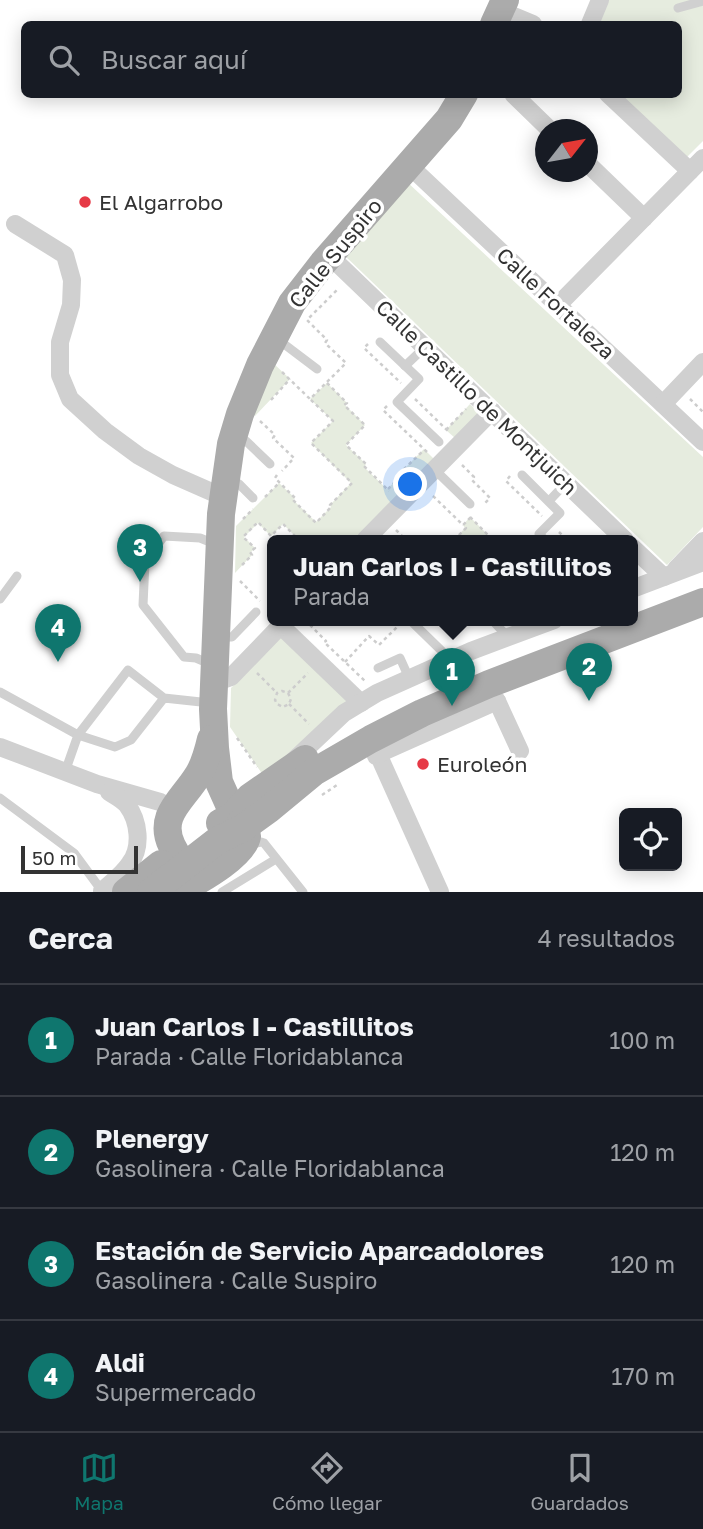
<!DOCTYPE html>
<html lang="es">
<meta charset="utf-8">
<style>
:root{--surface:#171b24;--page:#20242c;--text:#f1f3f6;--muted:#9ea1a6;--line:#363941;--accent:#0f766e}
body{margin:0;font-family:"Golos Text",sans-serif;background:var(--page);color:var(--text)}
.controls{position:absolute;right:21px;bottom:21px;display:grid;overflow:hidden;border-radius:10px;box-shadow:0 4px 18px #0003}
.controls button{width:63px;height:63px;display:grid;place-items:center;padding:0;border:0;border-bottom:2px solid var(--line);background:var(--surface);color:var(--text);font:35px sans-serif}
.compass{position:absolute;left:535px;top:119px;width:63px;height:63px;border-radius:50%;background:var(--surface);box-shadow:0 4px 18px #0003;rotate:59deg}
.scale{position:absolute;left:21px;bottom:18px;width:117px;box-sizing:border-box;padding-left:7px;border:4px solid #333;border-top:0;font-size:19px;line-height:24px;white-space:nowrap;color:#333;-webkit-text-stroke:5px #fff;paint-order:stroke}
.you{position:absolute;left:411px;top:485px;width:24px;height:24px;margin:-18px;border:5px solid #fff;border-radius:50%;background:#1a73e8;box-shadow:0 0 0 10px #1a73e833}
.badge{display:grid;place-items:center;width:46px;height:46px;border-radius:50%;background:var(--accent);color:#fff;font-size:23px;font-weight:700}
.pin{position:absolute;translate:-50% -58px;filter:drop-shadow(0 2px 4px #0008)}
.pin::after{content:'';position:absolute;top:37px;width:24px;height:21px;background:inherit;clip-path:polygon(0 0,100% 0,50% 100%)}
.popup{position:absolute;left:267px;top:535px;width:371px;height:91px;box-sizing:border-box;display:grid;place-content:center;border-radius:10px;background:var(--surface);filter:drop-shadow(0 2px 5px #0005);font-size:23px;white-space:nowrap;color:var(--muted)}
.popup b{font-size:26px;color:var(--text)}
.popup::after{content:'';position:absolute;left:50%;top:100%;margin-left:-14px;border:14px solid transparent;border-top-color:var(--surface)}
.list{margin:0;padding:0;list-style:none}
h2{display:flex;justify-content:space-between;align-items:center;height:91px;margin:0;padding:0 28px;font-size:30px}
h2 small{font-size:23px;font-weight:400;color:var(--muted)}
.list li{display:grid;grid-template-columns:46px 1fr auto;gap:21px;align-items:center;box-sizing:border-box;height:112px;padding:0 28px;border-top:2px solid var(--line)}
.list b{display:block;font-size:26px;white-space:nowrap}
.list p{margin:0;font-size:23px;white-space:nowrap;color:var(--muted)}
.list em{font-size:23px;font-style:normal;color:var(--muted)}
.icon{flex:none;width:38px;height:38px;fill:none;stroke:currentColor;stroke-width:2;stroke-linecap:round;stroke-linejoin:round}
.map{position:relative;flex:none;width:703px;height:892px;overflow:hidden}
.search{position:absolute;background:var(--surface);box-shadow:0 4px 18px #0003;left:21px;right:21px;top:21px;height:77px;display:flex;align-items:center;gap:18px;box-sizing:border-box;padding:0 24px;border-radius:10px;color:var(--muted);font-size:26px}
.sheet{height:539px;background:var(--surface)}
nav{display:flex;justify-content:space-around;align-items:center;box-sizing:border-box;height:98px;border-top:2px solid var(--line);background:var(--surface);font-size:19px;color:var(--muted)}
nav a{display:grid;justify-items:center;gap:4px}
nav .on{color:var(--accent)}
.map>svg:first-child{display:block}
.green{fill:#e6ecdf}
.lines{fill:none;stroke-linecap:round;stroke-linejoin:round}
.path{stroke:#cdcdcd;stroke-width:2.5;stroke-dasharray:3.5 3.5;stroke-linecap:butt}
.lane{stroke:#d0d0d0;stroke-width:9}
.street{stroke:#d0d0d0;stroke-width:18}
.primary{stroke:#ababab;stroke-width:28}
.poi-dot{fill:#e63946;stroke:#fff;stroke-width:2.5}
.labels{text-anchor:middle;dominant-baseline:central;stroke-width:7;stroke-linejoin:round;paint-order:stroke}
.poi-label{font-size:21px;fill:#333;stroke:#fff;text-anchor:start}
.street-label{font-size:21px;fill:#333;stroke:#fff}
</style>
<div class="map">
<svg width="703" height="892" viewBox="0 0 703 892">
<rect width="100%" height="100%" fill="#fff"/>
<!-- green -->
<g class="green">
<path d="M609,0h94v141l-17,17 -68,-63 60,-1v-70h-79z"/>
<path d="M406,181l297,276v70l-36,38 -325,-312z"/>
<path d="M272,362l18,17 -35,37 -2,-2z"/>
<path d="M327,383l20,20 -2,2 20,20 -19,20 20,19 -2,3 23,22 17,-16 -2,-2 22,-22 10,10 -79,81h-56l-16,-16 -12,12 -13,-13 -14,14 11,11 -4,4 1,3 -17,18 1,-47 43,-43 16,15 -2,2 23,22 15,-15 -1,-2 21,-22 -40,-40 22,-22 -23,-22z"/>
<path d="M470,404l9,9 -24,25 -9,-8z"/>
<path d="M470,517l21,21 -2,2h-35l11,-12 -2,-3z"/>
<path d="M287,631l67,65 -44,39 -47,40 -33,-48 1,-39z"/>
</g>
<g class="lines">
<!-- path -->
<g class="path">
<path d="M368,344l-4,4 37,35"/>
<path d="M282,372l28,27 36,-36 -21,-20 2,-3 -20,-20 32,-32"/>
<path d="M327,383l20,20 -3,2 21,20 -19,20 20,19 -2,2 25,25"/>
<path d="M415,399l33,32"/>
<path d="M690,399l13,13"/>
<path d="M271,400l19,-21"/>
<path d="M387,406l-4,4 44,42"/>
<path d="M260,421l15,14 -2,3 21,20 -12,13"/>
<path d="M446,430l20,-21"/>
<path d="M462,465l12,12 -2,3 18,18 -7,7"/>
<path d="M277,475l-2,3 20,20 -2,2 23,23 15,-16 -1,-2 22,-22 -41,-40 22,-22 -23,-22"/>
<path d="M510,476l-4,5 36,35"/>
<path d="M388,489l16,-16 -2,-2 22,-21"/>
<path d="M433,496l30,29 8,-8"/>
<path d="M265,497l14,-14"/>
<path d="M470,517l21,21 -2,2"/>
<path d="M243,519l10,-10"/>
<path d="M396,530l10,10"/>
<path d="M559,532l8,8"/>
<path d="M454,540l12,-12 -3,-3"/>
<path d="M242,565l10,-10 -2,-3 5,-4 -12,-11 15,-15 13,14 12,-12 16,16"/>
<path d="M240,581l20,20"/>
<path d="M305,620l21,21 -2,1 41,39"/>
<path d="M437,620l12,12 11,-12"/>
<path d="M570,624l10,-4"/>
<path d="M345,662l24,-26 10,9 18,-18 -7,-7"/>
<path d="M257,673l20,20"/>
<path d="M288,693l3,6 -2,5 -6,3 -6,-3 -2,-4 2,-7 5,-2 6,2 20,-20"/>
<path d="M289,704l20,20"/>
<path d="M237,738l20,29"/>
<path d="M322,795l15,-10"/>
</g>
<!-- lane -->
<g class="lane">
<path d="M678,8l25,-7"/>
<path d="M276,338l41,31"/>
<path d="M380,342l39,37 -22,23 42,40"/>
<path d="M405,366l20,-19"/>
<path d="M236,443l10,-2 24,23"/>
<path d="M434,469l36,35"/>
<path d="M522,475l38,38 -21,21 6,6"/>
<path d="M230,487l9,-3 14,14"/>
<path d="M549,501l17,-18"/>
<path d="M0,599l17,-23"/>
<path d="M410,620l41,40"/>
<path d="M492,620l16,17"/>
<path d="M221,637h11l24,-25"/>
<path d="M210,664l-14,-6 -12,-1 -41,-52 2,-43 19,-26 36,2 15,6"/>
<path d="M378,668l22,-10 9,20"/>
<path d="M0,692l78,43 -13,37"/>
<path d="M164,698l-33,42 -16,7 -37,-12 50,-65 36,28 37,4 7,4"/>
<path d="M0,798l74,55 28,38"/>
<path d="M248,845l13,-3 3,1 39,49"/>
<path d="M222,892l54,-33"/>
</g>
<!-- street -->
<g class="street">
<path d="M498,16l11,-2 24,10"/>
<path d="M590,24l10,-24"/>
<path d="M513,94l37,36"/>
<path d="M608,94l82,77"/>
<path d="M588,164l56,54"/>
<path d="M406,168l9,3 288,271"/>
<path d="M15,224l50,31 7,25 -1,25 -11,37v33l10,24 35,32 34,25 34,19 50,22"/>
<path d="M327,259l8,2 290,279"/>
<path d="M558,305l145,-147"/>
<path d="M663,404l40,-42"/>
<path d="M365,540l127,-129"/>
<path d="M632,547l32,30"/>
<path d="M676,569l27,-28"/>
<path d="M632,589l71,-27"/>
<path d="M281,626l80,77"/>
<path d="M214,683l17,-6 55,-57"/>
<path d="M492,694l2,6 3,1 23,50"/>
<path d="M371,739l5,17 2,-2 62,138"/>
<path d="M0,747l97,37 63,18 13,7"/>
<path d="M378,754l119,-53"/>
<path d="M292,762l52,-49 33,-20 94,-42 83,-31"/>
<path d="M103,892l-1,-1c10,-9 21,-17 28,-28 12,-16 9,-42 -3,-58 -5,-6 -12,-9 -18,-13"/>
</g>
<!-- primary -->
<g class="primary">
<path d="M494,24l11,-24"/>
<path d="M232,811l-13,-29 -4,-34 -2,-39 8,-195 10,-70 9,-30 20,-49 32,-62 31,-40 126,-144 15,-25"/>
<path d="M220,823l14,-8 16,-18 55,-38"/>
<path d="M200,870c-13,-3 -23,-12 -28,-24 -15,-31 11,-46 26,-71 7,-11 10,-23 13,-36"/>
<path d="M187,887c16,-9 57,-32 60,-51l-7,-13"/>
<path d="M126,892l35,-28"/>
<path d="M151,892l67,-52 25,-12 25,-18 46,-38 57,-33 51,-26 67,-29 214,-82"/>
</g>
</g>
<!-- markers -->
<g class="poi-dot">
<circle cx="85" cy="202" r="7"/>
<circle cx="423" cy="764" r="7"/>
</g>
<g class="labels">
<!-- poi labels -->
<g class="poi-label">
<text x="99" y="202">El Algarrobo</text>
<text x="437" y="764">Euroleón</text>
</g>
<!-- street labels -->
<g class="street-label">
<text transform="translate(335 253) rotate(-51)">Calle Suspiro</text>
<text transform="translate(556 303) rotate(43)">Calle Fortaleza</text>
<text transform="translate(477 397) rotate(44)">Calle Castillo de Montjuich</text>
</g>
</g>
</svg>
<div class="controls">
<button><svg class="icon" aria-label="locate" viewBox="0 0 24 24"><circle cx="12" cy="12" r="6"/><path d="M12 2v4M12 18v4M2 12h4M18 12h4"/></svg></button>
</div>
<svg class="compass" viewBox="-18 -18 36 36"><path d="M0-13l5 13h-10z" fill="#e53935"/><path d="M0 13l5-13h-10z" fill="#9ea1a6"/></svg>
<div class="scale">50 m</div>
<div class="you"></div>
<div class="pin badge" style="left:452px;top:706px">1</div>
<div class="popup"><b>Juan Carlos I - Castillitos</b>Parada</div>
<div class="pin badge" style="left:589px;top:701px">2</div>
<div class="pin badge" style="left:140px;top:582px">3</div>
<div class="pin badge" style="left:58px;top:662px">4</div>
<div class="search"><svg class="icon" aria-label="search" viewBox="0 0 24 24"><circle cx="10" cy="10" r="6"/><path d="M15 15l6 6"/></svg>Buscar aquí</div>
</div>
<section class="sheet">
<h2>Cerca<small>4 resultados</small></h2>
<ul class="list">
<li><span class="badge">1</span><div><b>Juan Carlos I - Castillitos</b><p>Parada · Calle Floridablanca</p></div><em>100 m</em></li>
<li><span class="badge">2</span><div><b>Plenergy</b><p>Gasolinera · Calle Floridablanca</p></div><em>120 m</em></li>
<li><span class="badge">3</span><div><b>Estación de Servicio Aparcadolores</b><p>Gasolinera · Calle Suspiro</p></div><em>120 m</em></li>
<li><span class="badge">4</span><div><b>Aldi</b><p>Supermercado</p></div><em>170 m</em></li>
</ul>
</section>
<nav>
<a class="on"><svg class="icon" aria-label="map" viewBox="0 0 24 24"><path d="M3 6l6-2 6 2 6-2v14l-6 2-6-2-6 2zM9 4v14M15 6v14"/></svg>Mapa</a>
<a><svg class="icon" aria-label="directions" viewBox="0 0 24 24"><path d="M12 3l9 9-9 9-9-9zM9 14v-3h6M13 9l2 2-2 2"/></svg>Cómo llegar</a>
<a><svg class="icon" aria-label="saved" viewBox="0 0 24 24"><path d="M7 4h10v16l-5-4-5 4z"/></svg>Guardados</a>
</nav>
